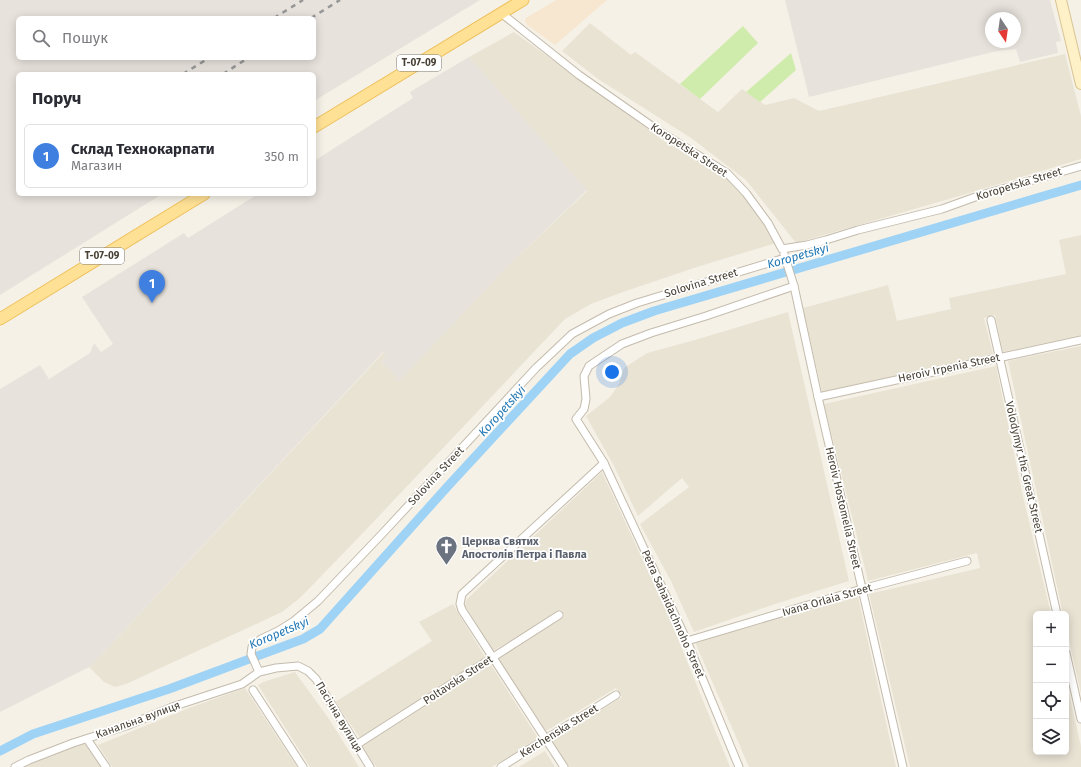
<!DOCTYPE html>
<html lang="uk">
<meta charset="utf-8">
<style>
:root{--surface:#fff;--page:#f7f7f7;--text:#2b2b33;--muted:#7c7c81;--line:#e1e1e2;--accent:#ff3614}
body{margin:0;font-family:"Fira Sans",sans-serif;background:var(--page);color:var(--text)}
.controls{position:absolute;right:12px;bottom:12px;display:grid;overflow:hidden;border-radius:6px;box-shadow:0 2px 10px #0003}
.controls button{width:36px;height:36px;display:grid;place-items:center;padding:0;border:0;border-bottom:1px solid var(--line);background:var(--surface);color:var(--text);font:20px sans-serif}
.compass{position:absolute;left:985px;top:12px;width:36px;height:36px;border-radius:50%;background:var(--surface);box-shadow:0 2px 10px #0003;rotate:167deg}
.you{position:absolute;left:612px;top:372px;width:14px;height:14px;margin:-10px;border:3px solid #fff;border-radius:50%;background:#1a73e8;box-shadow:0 0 0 6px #1a73e833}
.badge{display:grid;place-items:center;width:26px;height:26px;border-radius:50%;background:var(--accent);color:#fff;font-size:13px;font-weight:700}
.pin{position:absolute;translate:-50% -33px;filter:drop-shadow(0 1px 2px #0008)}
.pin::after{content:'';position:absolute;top:21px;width:14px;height:12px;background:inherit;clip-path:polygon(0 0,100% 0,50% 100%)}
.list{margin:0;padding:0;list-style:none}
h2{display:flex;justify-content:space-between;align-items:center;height:52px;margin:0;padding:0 16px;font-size:17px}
h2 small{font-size:13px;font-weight:400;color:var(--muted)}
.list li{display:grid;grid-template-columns:26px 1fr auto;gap:12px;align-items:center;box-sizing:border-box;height:64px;margin:0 8px 8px;padding:0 8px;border:1px solid var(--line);border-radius:6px}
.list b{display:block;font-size:15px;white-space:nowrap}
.list p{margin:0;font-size:13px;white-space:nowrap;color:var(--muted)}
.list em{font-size:13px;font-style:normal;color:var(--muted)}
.icon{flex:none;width:22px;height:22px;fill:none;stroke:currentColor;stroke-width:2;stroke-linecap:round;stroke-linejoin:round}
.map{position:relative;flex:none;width:1081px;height:767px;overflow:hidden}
.search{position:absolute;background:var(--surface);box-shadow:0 2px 10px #0003;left:16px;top:16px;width:300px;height:44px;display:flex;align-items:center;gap:10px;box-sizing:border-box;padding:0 14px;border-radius:6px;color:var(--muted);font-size:15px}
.panel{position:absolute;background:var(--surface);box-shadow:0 2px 10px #0003;left:16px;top:72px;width:300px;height:124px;border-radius:6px}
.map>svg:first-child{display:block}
.residential{fill:#e9e3d4}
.commercial{fill:#f8e7d0}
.industrial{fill:#e7e2dc;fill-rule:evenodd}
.green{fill:#d0ecac}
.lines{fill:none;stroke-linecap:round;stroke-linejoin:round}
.canal{stroke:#9ed3f6;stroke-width:9}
.street-casing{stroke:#c4bbac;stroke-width:9}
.secondary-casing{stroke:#d9c593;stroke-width:12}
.primary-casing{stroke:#eec15c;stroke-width:13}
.street{stroke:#fff;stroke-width:7}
.secondary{stroke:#fff1c7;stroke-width:10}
.primary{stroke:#ffe196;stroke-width:11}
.rail{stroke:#979797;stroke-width:2.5;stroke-dasharray:5 5;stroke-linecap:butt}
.labels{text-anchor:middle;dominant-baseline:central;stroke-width:3.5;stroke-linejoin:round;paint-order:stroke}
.shield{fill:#fff;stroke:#807a72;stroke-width:1}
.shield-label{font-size:10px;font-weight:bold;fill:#494135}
.street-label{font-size:11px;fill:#494135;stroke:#fff}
.worship-label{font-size:11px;font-weight:bold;fill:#5b616d;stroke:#fff;text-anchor:start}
.water-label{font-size:12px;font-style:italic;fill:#2479b5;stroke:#fff}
</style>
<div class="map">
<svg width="1081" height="767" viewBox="0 0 1081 767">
<rect width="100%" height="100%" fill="#f5f1e7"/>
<!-- residential -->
<g class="residential">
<path d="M590,23l41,32 4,-3 83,60 24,-23 23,16 29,-7 25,13 246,-57 16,62v43l-118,36 -167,48 -50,-63 -55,-42 -93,-59 -36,-28z"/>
<path d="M514,32l150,109 62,35 15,14 29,42 6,11 -76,23 -77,26 -32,12 -26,15 -204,216 -61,63 -18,14 -156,72 -11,3 -11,-5 -16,-16h3l293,-314 2,4 -5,6 16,15 112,-112 78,-74 -118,-134z"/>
<path d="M1081,235v100l-78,17 -8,-37 -11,3 9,36 -171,38 -19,-84 85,-23 9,36 54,-12 -2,-11 117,-24 -7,-34z"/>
<path d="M788,312l61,269 -71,22 -84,29 -23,-51 -31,-57 49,-37 -7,-9 -44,38 -24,-50 -28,-50 24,-19 9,-13 5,-16 23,-15 48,-13z"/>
<path d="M1081,346v348l-15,-67v-13h-3l-55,-253z"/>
<path d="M996,366l26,126 29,122h-15v138h30v-71l15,65v21h-171l-41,-173 111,-26 -3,-15 -109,28 -44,-177z"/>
<path d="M602,472l65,140 63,155h-161l-17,-26 70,-44 -6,-9 -70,43 -48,-72 66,-43 -3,-6 -68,41 -28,-45 1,-6z"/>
<path d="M858,597l38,170h-147l-54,-125z"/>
<path d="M453,604l32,53 -125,81 -25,-36 97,-61 -13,-19z"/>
<path d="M491,665l47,73 -46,29h-116l-14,-21z"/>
<path d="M295,672l34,47 30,48h-49l-52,-82 5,-3z"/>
<path d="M245,688l52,79h-185l-14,-22 91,-37z"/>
<path d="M86,741l16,26h-82z"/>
<path d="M545,751l10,16h-36z"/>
</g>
<!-- commercial -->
<path class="commercial" d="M556,0h51l-52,45 -28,-20 -2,-4 1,-3z"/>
<!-- industrial -->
<g class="industrial">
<path d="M0,0h480l-166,101v-27h-296v120h144l-162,101zM18,18h296v40h-296z"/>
<path d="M785,0h265l11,41 -5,1 2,11 -38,9 -4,-13 -19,2 -188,46zM991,18h24v24h-24z"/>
<path d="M469,57l118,133 -78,75 -111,117 -3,-3 2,-2 -16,-15 5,-6 -3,-4 -292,314 -91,46v-323l40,-24 9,14 41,-26 4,-10 7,9 12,-8 -31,-47 102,-64 4,5 70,-44h56v-33l99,-63 -3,-6z"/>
</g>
<!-- green -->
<g class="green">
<path d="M743,26l15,17 -58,56 -20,-15z"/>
<path d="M791,53l5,17 -36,32 -14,-10z"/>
</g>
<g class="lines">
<!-- canal -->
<path class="canal" d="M0,751l33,-17 136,-45 134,-50 17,-10 128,-143 122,-132 23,-16 29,-15 32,-12 427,-126"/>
<defs>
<g id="street">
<path d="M501,13l78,62 80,56 68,42 19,20 22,30 14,26 25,-4 19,-5 32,-10 84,-21 36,-13 103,-30"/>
<path d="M784,254l10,32 24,111 85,370"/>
<path d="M991,320l66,294"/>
<path d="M818,397l263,-57"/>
<path d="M687,641l175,-52 105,-28"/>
<path d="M1066,653l15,66"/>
<path d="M259,672l-8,-18 1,-7 3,-3 6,-5 17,-8 16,-10 24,-20 64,-67 154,-166 36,-34 37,-20 28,-11 148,-45"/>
<path d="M253,690l50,77"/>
<path d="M87,739l19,28"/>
<path d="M356,745l203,-130"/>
<path d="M15,767l14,-7 44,-17 53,-17 49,-20 67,-22 17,-12 17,-4 22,-2 10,5 8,8 54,88"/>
<path d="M501,767l115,-72"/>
<path d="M564,767l-102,-157 -2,-6 2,-10 142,-131"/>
<path d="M739,767l-52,-126 -83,-178 -28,-44 8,-10 2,-10 -2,-23 5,-10 33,-22 29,-11 55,-17 88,-30"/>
</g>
<path id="secondary" d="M1061,0l20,84"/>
<g id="primary">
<path d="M314,127l209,-127"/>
<path d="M0,319l204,-125"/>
</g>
</defs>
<!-- street casing -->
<use href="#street" class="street-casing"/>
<!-- secondary casing -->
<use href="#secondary" class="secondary-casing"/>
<!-- primary casing -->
<use href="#primary" class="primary-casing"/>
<!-- street -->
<use href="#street" class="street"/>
<!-- secondary -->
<use href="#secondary" class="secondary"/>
<!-- primary -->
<use href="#primary" class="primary"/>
<!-- rail -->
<g class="rail">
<path d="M274,18l29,-18"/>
<path d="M311,18l29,-18"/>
<path d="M183,74l26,-16"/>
<path d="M223,74l25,-16"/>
</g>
</g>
<!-- icons -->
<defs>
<symbol id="church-pin" viewBox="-11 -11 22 30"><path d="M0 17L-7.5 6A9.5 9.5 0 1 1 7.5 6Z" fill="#6b7280" stroke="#fff"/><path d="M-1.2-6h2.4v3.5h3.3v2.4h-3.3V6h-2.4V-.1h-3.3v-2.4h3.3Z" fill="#fff"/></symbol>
</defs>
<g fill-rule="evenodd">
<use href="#church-pin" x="434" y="534" width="25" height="34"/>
</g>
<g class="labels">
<!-- shield labels -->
<g class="shield">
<rect x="397" y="55" width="44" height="16" rx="3"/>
<rect x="80" y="248" width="44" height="16" rx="3"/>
</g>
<g class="shield-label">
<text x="419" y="63">Т-07-09</text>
<text x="102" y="256">Т-07-09</text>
</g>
<!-- street labels -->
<g class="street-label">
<text transform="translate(689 150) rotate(33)">Koropetska Street</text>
<text transform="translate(1019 184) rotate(-17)">Koropetska Street</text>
<text transform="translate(701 283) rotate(-17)">Solovina Street</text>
<text transform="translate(949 368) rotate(-12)">Heroiv Irpenia Street</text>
<text transform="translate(1024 467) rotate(77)">Volodymyr the Great Street</text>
<text transform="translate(436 476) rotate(-47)">Solovina Street</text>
<text transform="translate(843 508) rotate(77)">Heroiv Hostomelia Street</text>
<text transform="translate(827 600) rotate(-16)">Ivana Orlaia Street</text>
<text transform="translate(673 614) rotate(66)">Petra Sahaidachnoho Street</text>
<text transform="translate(458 680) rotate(-33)">Poltavska Street</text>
<text transform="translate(339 717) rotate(59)">Пасічна вулиця</text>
<text transform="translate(138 720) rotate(-20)">Канальна вулиця</text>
<text transform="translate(559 731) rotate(-32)">Kerchenska Street</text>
</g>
<!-- worship labels -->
<g class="worship-label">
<text x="462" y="541">Церква Святих<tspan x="462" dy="13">Апостолів Петра і Павла</tspan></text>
</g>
<!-- water labels -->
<g class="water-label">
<text transform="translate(798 256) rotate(-16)">Koropetskyi</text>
<text transform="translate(502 411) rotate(-48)">Koropetskyi</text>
<text transform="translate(279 633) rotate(-23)">Koropetskyi</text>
</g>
</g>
</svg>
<div class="controls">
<button>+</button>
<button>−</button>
<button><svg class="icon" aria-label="locate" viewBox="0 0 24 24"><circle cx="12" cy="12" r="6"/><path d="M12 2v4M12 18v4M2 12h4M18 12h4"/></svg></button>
<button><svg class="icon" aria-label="layers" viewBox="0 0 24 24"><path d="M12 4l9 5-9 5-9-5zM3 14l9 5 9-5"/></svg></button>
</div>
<svg class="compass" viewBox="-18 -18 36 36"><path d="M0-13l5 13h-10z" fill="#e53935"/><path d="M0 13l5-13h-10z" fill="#7c7c81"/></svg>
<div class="you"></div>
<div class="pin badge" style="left:152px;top:303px;background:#3f7fe0">1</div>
<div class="search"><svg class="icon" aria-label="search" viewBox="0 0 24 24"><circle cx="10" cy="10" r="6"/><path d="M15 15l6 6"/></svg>Пошук</div>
<section class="panel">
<h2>Поруч<small></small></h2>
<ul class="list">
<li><span class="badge" style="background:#3f7fe0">1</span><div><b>Склад Технокарпати</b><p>Магазин</p></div><em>350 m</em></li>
</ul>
</section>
</div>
